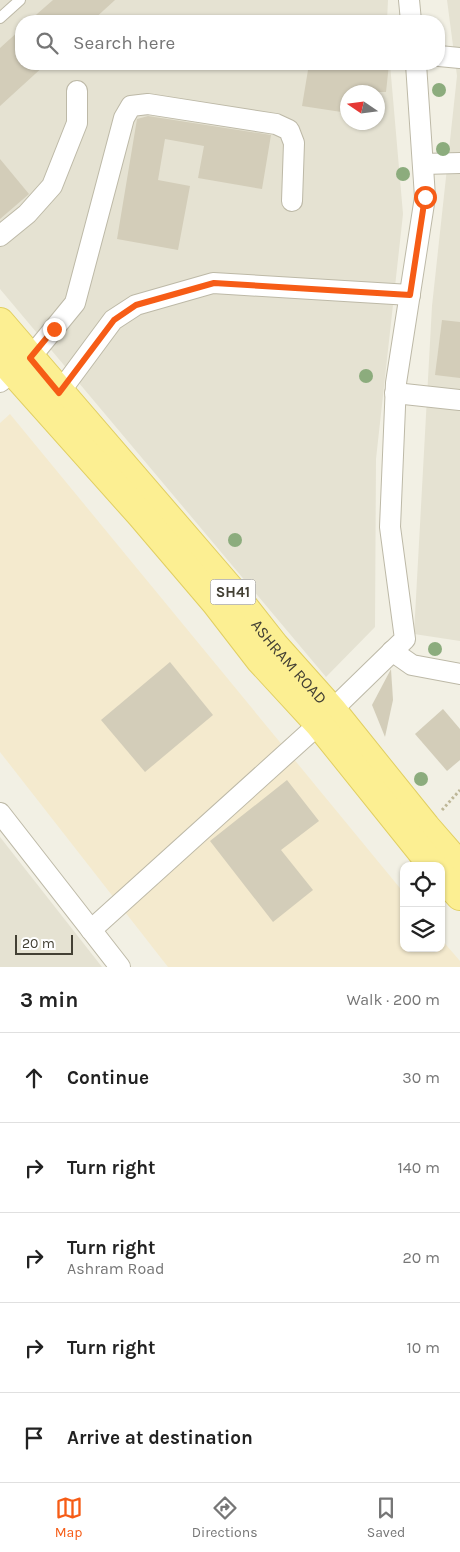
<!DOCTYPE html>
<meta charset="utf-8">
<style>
:root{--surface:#fff;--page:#f6f6f6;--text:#222;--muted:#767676;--line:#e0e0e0;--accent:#f65c16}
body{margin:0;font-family:Karla,sans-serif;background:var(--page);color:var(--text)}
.controls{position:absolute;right:15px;bottom:15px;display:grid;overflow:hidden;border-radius:10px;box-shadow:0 1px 4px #0004}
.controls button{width:45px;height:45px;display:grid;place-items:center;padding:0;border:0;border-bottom:1px solid var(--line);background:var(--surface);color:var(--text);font:25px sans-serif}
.compass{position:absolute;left:340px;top:85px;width:45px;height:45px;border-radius:50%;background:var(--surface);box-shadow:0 1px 4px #0004;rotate:283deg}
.scale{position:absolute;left:15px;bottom:12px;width:58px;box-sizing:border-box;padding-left:5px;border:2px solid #434034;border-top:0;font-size:14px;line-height:18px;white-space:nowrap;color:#434034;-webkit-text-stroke:4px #fff;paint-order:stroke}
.stop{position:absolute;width:15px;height:15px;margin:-11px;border:4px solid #f65c16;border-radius:50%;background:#fff}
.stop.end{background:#f65c16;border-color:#fff;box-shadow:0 1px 5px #0008}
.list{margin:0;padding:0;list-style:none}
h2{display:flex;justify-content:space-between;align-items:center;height:65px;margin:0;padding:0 20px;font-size:21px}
h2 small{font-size:16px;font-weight:400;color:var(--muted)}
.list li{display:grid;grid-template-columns:32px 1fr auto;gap:15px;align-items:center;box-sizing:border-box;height:90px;padding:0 20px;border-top:1px solid var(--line)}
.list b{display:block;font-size:19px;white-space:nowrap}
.list p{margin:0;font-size:16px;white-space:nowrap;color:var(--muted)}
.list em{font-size:16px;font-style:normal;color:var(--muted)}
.icon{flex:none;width:28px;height:28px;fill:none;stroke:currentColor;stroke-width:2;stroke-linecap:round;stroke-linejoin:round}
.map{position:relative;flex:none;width:460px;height:967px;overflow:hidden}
.search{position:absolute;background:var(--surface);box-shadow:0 1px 4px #0004;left:15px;right:15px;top:15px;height:55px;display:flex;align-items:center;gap:12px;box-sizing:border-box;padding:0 18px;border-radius:20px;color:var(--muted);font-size:19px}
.sheet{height:515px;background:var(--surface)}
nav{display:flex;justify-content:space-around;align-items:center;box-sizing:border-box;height:70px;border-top:1px solid var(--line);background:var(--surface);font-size:14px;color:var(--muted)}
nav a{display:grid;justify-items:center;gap:2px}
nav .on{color:var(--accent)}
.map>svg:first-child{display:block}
.residential{fill:#e5e2d2;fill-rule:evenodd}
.commercial{fill:#f4eace}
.building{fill:#d3cdb9}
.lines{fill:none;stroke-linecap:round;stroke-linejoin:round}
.lane-casing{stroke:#bdb9a7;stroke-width:12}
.street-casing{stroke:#bdb9a7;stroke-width:22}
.primary-casing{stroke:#e1cf62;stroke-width:30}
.path{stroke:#beb798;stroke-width:3;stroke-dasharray:2.5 2.5;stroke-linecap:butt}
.lane{stroke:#fff;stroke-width:10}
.street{stroke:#fff;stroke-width:20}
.primary{stroke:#fcef92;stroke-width:28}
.tree{fill:#8cac7d}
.route{stroke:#f65c16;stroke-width:6}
.labels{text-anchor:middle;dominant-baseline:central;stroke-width:5;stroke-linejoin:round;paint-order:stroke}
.shield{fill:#fff;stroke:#7b7971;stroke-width:1}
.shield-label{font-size:15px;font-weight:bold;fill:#434034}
.street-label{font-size:16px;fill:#434034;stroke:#fff}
</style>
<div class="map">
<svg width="460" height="967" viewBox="0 0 460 967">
<rect width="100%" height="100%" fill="#f2f0e4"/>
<!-- residential -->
<g class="residential">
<path d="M0,0h388l-1,21h-366v43h369l13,150 -27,245 -1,168 -49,50 -326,-388zM348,92h30v30h-30z"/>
<path d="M447,0h13v641l-46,-7 18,-328 25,-230z"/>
<path d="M0,837l102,130h-102z"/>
</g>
<!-- commercial -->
<path class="commercial" d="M10,414l394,479v55h37v-9l19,22v6h-292l-168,-215v-329z"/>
<!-- building -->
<g class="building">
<path d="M53,0h62l-23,21h-63z"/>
<path d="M21,29v35h25l-46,42v-58z"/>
<path d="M309,64h80l-3,28h-38v21l-46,-7z"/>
<path d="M148,116l123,19 -9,54 -64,-11 6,-32 -39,-7 -7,41 32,6 -12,64 -61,-11 20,-120z"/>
<path d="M0,159l29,35 -29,25z"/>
<path d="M442,320l18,2v56l-25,-3z"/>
<path d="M170,662l43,53 -68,57 -44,-52z"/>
<path d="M391,669l2,31 -8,37 -13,-32z"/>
<path d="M443,709l17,20v31l-13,11 -32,-37z"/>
<path d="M287,780l32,41 -38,29 32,40 -40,32 -63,-81z"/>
</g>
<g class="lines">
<defs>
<path id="lane" d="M0,18l20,-18"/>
<g id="street">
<path d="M409,0l2,21"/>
<path d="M439,56l21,2"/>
<path d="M423,164l37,-1"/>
<path d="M0,236l27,-22 25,-28 25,-63v-32"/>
<path d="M0,382l30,-24 45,-55 49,-185 7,-12 17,-2 128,20 13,6 5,13 -2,58"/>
<path d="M59,393l54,-73 23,-15 77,-22 197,12"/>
<path d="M395,393l65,7"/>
<path d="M392,651l20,14 48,9"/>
<path d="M332,710l73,-71 -15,-112 6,-144 29,-186 -9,-133"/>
<path d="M0,813l120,154"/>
<path d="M91,930l228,-206"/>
</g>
<g id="primary">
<path id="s1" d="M0,322l230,267 44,56 58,65 94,117 34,39"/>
<path d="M0,357l141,158 75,88 44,57 59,64 114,142"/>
<path d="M441,875l19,21"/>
</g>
</defs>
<!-- lane casing -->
<use href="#lane" class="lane-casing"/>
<!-- street casing -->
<use href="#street" class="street-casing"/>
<!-- primary casing -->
<use href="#primary" class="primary-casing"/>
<!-- path -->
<path class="path" d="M442,810l18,-20"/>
<!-- lane -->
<use href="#lane" class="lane"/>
<!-- street -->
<use href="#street" class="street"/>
<!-- primary -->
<use href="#primary" class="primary"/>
</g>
<!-- trees -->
<g class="tree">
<circle cx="439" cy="90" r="7"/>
<circle cx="443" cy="149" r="7"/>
<circle cx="403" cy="174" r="7"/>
<circle cx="366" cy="376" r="7"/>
<circle cx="235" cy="540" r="7"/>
<circle cx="435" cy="649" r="7"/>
<circle cx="421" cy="779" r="7"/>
</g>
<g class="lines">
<!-- route -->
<path class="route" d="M54,329l-24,29 29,35 55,-73 22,-15 78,-22 196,12 15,-98"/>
</g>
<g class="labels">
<!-- shield labels -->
<rect class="shield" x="210.5" y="579.5" width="45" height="25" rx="4"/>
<g class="shield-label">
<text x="233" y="592">SH41</text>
</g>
<!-- street labels -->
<g class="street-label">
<text stroke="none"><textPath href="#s1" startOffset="446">ASHRAM ROAD</textPath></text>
</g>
</g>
</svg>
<div class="controls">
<button><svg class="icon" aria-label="locate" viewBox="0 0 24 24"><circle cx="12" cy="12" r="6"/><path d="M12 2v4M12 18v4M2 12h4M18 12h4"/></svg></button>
<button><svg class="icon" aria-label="layers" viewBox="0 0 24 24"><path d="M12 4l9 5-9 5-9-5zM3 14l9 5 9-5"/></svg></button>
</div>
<svg class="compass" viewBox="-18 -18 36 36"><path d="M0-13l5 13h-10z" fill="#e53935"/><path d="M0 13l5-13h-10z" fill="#767676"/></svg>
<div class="scale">20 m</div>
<div class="stop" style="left:425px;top:197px"></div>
<div class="stop end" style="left:54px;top:329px"></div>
<div class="search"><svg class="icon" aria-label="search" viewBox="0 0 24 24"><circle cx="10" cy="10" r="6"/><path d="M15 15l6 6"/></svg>Search here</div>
</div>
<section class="sheet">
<h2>3 min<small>Walk · 200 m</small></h2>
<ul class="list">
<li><svg class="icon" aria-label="ahead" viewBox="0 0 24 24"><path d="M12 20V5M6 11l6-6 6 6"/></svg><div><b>Continue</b></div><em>30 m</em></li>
<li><svg class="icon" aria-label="right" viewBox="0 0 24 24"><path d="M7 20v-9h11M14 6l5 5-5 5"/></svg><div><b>Turn right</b></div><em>140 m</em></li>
<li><svg class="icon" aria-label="right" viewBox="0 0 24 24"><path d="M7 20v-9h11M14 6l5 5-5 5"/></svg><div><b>Turn right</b><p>Ashram Road</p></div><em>20 m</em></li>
<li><svg class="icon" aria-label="right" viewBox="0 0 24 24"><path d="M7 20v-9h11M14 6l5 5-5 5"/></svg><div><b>Turn right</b></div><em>10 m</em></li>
<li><svg class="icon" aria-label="arrive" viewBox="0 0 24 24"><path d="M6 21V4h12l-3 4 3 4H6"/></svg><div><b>Arrive at destination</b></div></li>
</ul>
</section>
<nav>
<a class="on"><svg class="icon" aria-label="map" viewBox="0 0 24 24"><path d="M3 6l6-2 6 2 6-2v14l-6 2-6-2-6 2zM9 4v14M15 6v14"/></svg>Map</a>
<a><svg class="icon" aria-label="directions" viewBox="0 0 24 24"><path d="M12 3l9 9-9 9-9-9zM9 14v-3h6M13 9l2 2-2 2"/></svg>Directions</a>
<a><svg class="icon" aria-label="saved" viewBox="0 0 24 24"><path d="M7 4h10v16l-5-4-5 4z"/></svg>Saved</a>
</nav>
